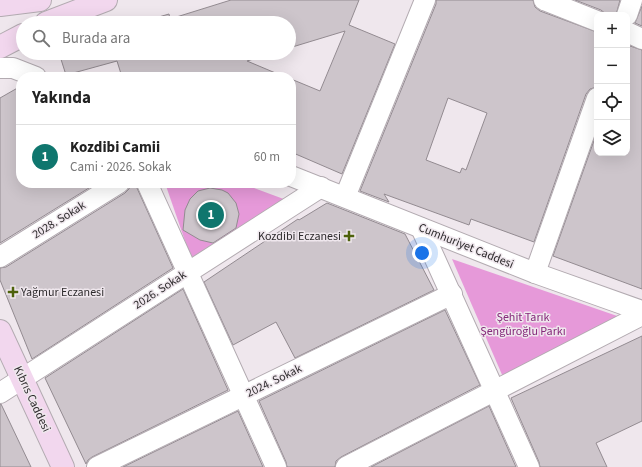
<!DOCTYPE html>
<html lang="tr">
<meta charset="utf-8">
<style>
:root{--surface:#fff;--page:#f2f2f2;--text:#222;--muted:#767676;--line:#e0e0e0;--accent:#0f766e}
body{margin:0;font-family:"Source Sans 3",sans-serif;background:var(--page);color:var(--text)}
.controls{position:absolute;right:12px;top:12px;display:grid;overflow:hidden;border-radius:8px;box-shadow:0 4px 16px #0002}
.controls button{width:36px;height:36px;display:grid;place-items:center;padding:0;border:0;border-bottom:1px solid var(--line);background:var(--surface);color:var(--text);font:20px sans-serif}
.you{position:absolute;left:422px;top:253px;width:14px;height:14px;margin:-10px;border:3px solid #fff;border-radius:50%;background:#1a73e8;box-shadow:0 0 0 6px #1a73e833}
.badge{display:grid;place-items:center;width:26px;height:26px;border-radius:50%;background:var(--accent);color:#fff;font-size:13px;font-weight:700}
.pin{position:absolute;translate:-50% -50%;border:2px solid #fff;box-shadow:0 1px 4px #0006}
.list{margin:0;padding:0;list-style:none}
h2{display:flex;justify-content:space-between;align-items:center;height:52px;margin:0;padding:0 16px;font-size:17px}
h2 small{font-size:13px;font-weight:400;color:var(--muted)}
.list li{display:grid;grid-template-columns:26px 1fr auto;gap:12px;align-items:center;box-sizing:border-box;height:64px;padding:0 16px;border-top:1px solid var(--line)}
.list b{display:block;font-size:15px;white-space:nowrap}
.list p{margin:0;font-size:13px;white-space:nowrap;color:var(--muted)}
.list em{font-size:13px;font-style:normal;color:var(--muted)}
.icon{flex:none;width:22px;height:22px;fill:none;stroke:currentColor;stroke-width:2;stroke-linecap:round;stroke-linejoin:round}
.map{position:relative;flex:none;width:642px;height:467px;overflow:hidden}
.search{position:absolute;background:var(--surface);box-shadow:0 4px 16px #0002;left:16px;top:16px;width:280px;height:44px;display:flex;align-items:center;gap:10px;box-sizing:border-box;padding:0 14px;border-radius:22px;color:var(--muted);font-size:15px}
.panel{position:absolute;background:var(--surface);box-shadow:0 4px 16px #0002;left:16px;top:72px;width:280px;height:116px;border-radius:16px}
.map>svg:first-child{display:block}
.green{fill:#e699d9}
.building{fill:#cdc5cb;stroke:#938b91;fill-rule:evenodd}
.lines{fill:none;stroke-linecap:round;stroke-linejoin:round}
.street-casing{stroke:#b3abb1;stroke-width:22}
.secondary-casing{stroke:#b3abb1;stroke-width:24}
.street{stroke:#fff;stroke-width:20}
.secondary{stroke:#f2d7ee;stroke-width:22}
.poi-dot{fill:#4e620c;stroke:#efe7ed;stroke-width:1.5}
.labels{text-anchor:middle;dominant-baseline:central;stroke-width:3;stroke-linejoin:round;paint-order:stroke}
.street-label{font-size:12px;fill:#2e2b2d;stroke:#efe7ed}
.poi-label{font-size:12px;fill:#2e2b2d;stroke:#efe7ed;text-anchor:end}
.park-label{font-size:12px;fill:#85297a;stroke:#efe7ed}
</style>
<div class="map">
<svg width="642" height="467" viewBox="0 0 642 467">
<rect width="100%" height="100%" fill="#efe7ed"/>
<!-- green -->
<g class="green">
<path d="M165,183h76l48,18 -96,63z"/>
<path d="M452,259l171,59 -120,59z"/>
</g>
<!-- building -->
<g class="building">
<path d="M231,0h128l-10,25 46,19 -53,130 -51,-22v-73l29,12 25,-60 -56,17v-25h-151l31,-9 1,5z"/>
<path d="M436,0h97l2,7 5,4 57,21v55l-7,2 -4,5 -52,148 -63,-23 -2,6 -85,-31 5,8 -29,-11 76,-187zM448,98l39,15 -21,57 -4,-2 -2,5 -34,-13z"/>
<path d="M575,0h45l-4,15h-9l-6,-5z"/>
<path d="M642,6v20l-7,-3z"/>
<path d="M627,45l15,5v239l-89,-33 44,-124v21h30z"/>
<path d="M59,53h214l-26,8 38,16h-163l-5,-16 -51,14z"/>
<path d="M21,86v97h76l-97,60v-145z"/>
<path d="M130,183h6l1,5 36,80 -141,91 -32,-79v-12l6,-1 119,-74 4,-4z"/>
<path d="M210,188l12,2 6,3 8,10 3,11 -3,14 -23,15 -13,-3 -17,-10 2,-20 5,-11 8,-8z"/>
<path d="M327,203l78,31 29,56 -139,68 -19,-36 -43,23 -29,-63 94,-63 1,1z"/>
<path d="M183,289l45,101 -136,67 -4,3 -2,4 -41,-86z"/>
<path d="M445,310l35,75 -139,72 -5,4 -1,6h-48l-1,-5 -27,-61z"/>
<path d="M642,336v85l-46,22 11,24h-67l-1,-5 -28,-64z"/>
<path d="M0,404h1l30,63h-31z"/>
<path d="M489,406l27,61h-145z"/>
<path d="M238,411l25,56h-140z"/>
</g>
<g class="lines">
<defs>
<g id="street">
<path d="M544,0l53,21"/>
<path d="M627,15l5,-15"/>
<path d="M627,32l15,7"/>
<path d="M0,68h13l23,9"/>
<path d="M291,176l244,97 107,38"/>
<path d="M147,183l129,284"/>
<path d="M345,197l80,-197"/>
<path d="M421,228l108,239"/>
<path d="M0,257l119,-74"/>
<path d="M535,273l62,-175"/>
<path d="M0,393l321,-206"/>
<path d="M97,467l355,-173"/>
<path d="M346,467l296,-152"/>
</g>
<g id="secondary">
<path d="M0,5l40,-5"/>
<path d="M46,23l60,-23"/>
<path d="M0,47l23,-12"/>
<path d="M0,331l63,136"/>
</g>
</defs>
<!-- street casing -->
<use href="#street" class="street-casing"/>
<!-- secondary casing -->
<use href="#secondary" class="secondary-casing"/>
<!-- street -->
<use href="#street" class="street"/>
<!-- secondary -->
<use href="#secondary" class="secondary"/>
</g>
<!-- markers -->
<g class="poi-dot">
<path d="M347 230h4v4h4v4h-4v4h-4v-4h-4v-4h4z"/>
<path d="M11 286h4v4h4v4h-4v4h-4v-4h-4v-4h4z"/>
</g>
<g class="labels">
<!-- street labels -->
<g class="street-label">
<text transform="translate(59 220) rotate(-32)">2028. Sokak</text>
<text transform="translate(466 246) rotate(22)">Cumhuriyet Caddesi</text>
<text transform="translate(160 290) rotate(-33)">2026. Sokak</text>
<text transform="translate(274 381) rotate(-26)">2024. Sokak</text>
<text transform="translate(32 399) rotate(65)">Kıbrıs Caddesi</text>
</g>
<!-- poi labels -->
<g class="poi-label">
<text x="341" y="236">Kozdibi Eczanesi</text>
<text x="21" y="292" text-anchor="start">Yağmur Eczanesi</text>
</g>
<!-- park labels -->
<g class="park-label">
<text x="523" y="317">Şehit Tarık<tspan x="523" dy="14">Şengüroğlu Parkı</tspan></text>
</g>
</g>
</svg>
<div class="controls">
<button>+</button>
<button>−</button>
<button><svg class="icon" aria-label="locate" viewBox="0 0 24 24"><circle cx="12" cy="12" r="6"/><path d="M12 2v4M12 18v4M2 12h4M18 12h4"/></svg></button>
<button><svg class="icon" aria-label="layers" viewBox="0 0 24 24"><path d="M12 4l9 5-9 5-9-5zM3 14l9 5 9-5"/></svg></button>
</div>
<div class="you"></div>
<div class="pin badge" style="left:211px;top:215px">1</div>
<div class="search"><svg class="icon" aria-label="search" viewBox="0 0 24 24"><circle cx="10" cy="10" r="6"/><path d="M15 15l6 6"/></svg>Burada ara</div>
<section class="panel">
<h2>Yakında<small></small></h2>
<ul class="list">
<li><span class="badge">1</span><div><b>Kozdibi Camii</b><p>Cami · 2026. Sokak</p></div><em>60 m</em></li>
</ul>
</section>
</div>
